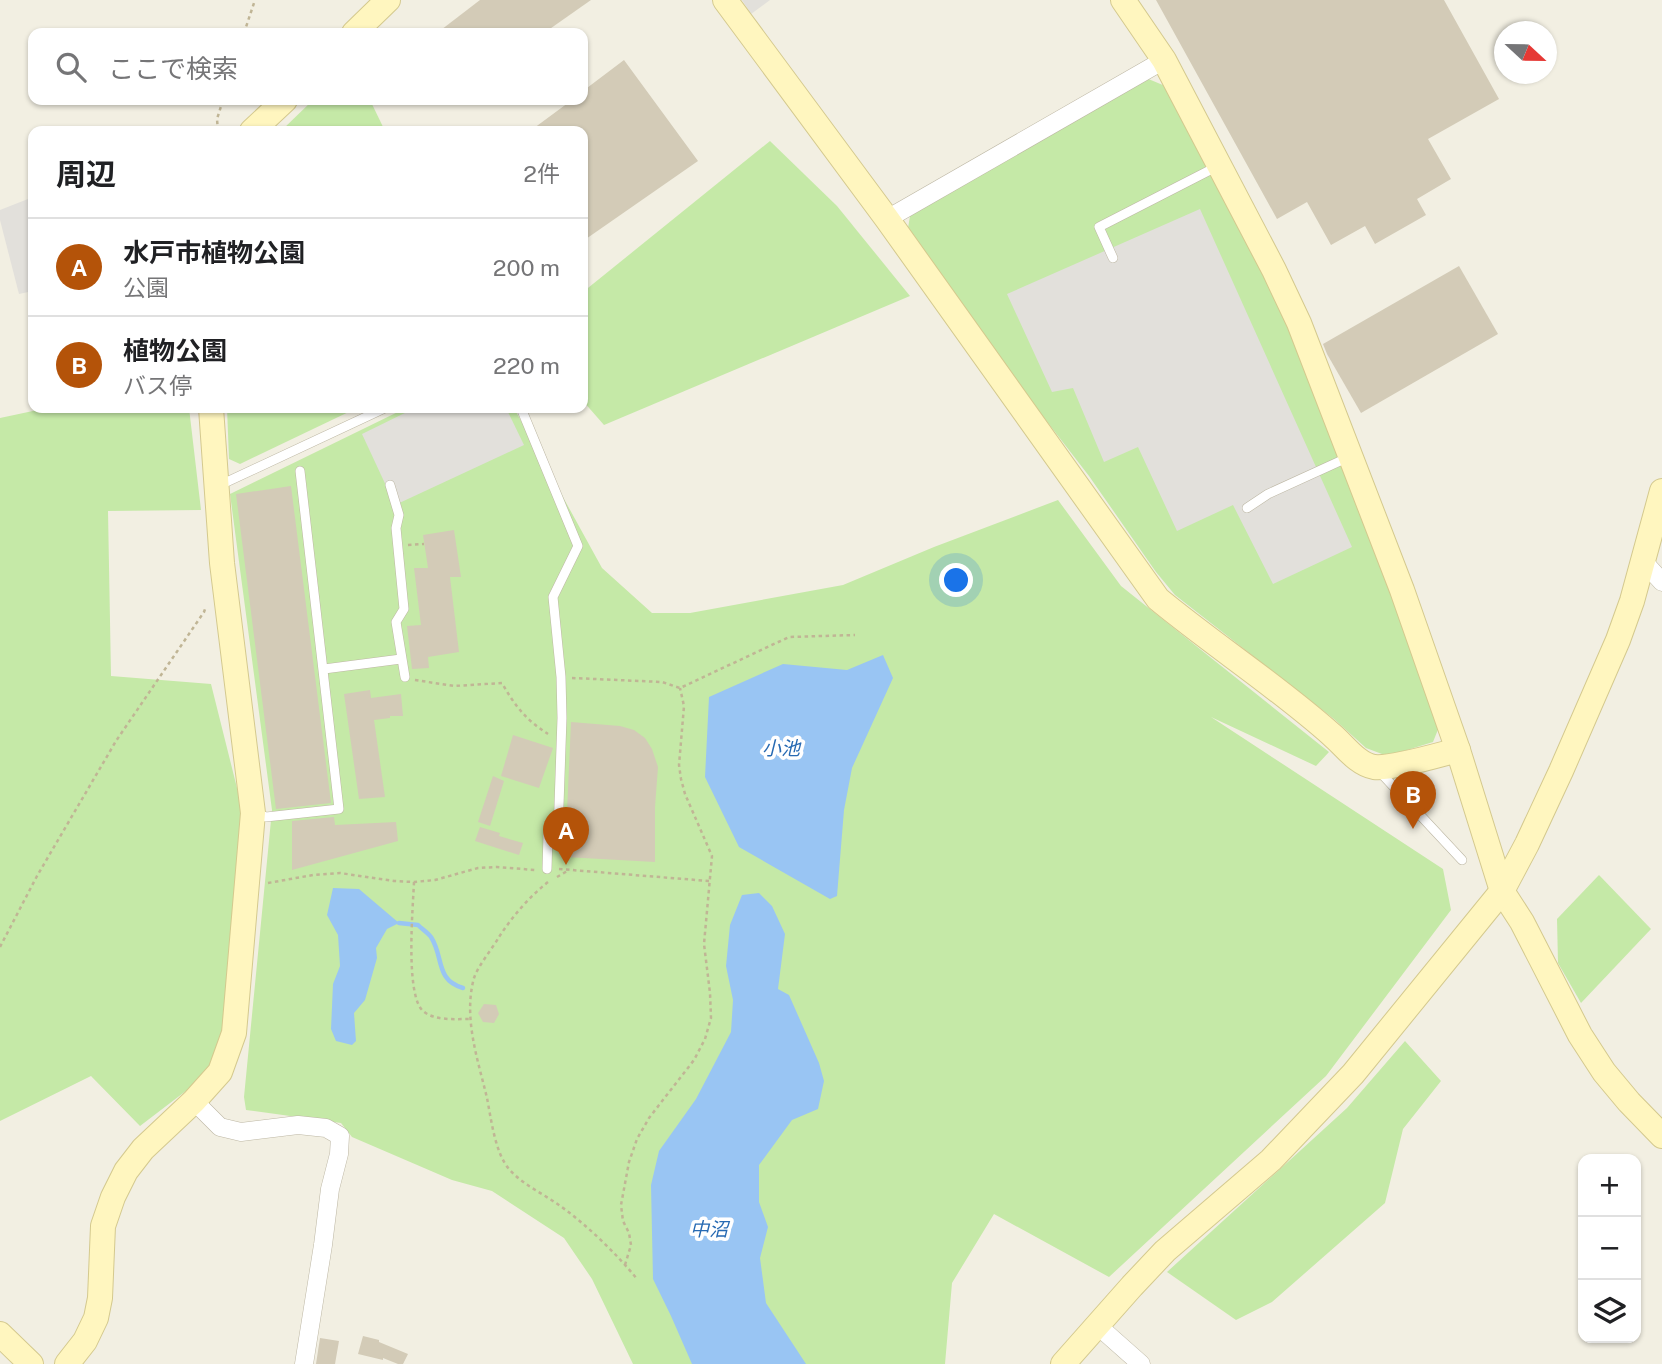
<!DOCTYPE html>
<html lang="ja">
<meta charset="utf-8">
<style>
:root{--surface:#fff;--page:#f6f6f6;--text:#202124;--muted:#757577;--line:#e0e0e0;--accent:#b45309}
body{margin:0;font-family:"Public Sans","Noto Sans JP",sans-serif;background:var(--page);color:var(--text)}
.controls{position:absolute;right:21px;bottom:21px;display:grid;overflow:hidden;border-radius:14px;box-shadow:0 2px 5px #0004}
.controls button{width:63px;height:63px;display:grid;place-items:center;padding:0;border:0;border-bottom:2px solid var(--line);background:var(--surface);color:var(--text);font:35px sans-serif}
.compass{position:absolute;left:1494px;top:21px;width:63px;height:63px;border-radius:50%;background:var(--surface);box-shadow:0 2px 5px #0004;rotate:112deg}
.you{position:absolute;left:957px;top:581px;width:24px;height:24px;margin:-18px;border:5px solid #fff;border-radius:50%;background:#1a73e8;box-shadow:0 0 0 10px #1a73e833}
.badge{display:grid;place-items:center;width:46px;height:46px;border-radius:50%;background:var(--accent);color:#fff;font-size:23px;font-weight:700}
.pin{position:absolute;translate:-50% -58px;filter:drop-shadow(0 2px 4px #0008)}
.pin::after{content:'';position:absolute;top:37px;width:24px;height:21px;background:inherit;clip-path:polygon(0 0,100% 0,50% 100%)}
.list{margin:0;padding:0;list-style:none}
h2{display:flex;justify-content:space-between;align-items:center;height:91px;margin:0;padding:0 28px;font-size:30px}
h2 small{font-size:23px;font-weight:400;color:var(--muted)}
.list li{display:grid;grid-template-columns:46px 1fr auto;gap:21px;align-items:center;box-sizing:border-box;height:98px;padding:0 28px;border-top:2px solid var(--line)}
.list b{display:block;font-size:26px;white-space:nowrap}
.list p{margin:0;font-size:23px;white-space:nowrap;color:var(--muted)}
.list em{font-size:23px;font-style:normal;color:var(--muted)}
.icon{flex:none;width:38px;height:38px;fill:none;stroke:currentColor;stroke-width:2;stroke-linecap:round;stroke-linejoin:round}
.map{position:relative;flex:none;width:1662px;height:1364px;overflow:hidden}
.search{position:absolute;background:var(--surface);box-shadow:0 2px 5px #0004;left:28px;top:28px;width:560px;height:77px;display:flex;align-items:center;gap:18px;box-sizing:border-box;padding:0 24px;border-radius:14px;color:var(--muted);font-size:26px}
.panel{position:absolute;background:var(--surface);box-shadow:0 2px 5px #0004;left:28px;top:126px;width:560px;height:287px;border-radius:14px}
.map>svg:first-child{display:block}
.green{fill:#c5e9a7}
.parking{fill:#e2e0db}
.water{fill:#99c5f3}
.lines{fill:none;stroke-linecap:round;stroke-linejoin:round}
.stream{stroke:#99c5f3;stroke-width:4.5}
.building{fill:#d3cbb7}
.lane-casing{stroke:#bdb7a4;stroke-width:10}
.street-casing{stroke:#bdb7a4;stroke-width:19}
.secondary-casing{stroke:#d4c98e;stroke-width:26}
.path{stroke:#c0b595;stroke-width:2.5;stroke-dasharray:3.5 3.5;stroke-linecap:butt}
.lane{stroke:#fff;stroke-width:9}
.street{stroke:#fff;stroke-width:18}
.secondary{stroke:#fff6bf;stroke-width:24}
.labels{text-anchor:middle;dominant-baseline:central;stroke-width:7;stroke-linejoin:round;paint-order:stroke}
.water-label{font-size:19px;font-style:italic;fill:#276ab3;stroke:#fff}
</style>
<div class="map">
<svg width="1662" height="1364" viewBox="0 0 1662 1364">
<rect width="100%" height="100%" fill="#f2efe2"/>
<!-- green -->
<g class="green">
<path d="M1146,78l24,10 113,222 118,297 38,120 -6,15 -39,12h-12l-16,-6 -32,-29 -159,-124 -19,-23 -67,-96 -105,-136 -77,-106 3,-18z"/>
<path d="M313,100h57l15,31h-104z"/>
<path d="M770,141l67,65 73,90 -306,129 -21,-24v-109z"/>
<path d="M47,408h142l12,102 -93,1 3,165 100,8 36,144 -24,222 -11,21 -72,55 -49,-50 -91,45v-703z"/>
<path d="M227,408h130l-117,56 -11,-5z"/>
<path d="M406,408h108l88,160 50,45h38l153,-28 91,-38 124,-47 63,86 208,166 -13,14 -105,-49 232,152 8,41 -125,166 -217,201 -115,-63 -42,69 -7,81h-312l-41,-85 -28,-41 -72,-47 -40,-11 -100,-43 -11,-14 -95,-13 -2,-13 28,-287 -42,-316z"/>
<path d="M1599,875l52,54 -70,74 -23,-40 -1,-44z"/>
<path d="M1405,1041l36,40 -38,48 -18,74 -113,99 -36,18 -69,-48 180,-164z"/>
</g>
<!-- parking -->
<g class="parking">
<path d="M742,0h28l-19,14z"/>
<path d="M33,197v94l-14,3 -19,-74v-10z"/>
<path d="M1200,209l152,338 -79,37 -40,-79 -56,26 -39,-84 -34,15 -31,-74 -21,4 -45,-98z"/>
<path d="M415,408h91l18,37 -129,60 -33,-71z"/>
</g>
<!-- water -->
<g class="water">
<path d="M883,655l10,23 -41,90 -8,42 -7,86 -7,3 -91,-52 -34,-70 4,-80 74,-33 64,6z"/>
<path d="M333,888l26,1 40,34 -12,6 -11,19 1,10 -12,42 -11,13 2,28 -4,4 -16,-4 -5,-12 2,-45 7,-18 -2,-31 -11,-20z"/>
<path d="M759,893l13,13 13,28 -7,55 11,6 30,68 5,18 -6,28 -26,11 -33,45v37l9,25 -8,31 6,45 40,61h-114l-21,-48 -18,-37 -2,-94 8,-34 37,-52 35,-67 2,-32 -7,-34 4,-41 12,-30z"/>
</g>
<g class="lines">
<!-- stream -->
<path class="stream" d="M399,923l19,2c4,4 10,8 13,12 13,20 4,43 32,51"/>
</g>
<!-- building -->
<g class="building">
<path d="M480,0h111l-47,33h-107z"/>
<path d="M1156,0h288l55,99 -71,40 23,40 -34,20 9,16 -51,29 -10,-18 -34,19 -24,-43 -30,17z"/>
<path d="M624,60l74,101 -115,80v-110h-53l42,-31h11v-9z"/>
<path d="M1459,266l39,68 -137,79 -34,-59 -4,-10z"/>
<path d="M291,486l40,317 -55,6 -40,-315z"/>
<path d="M454,530l7,47h-11l9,75 -31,5 1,11 -17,1 -5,-43 14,-1 -7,-57h14l-5,-33z"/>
<path d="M370,690l1,8 30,-4 2,22h-13v2l-16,2 11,77 -26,2 -15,-105z"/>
<path d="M571,722l49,4 14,4 11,8 7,11 6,18 -3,40v55l-90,-5z"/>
<path d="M513,735l40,13 -14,40 -38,-12z"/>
<path d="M493,776l11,5 -14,45 -12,-4z"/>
<path d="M334,817l1,8 61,-3 2,19 -106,29v-49z"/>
<path d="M480,827l20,6 -1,3 24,7 -4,12 -44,-14z"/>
<path d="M484,1004l12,1 3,9 -5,9 -11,-1 -5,-9z"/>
<path d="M363,1336l16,4v2l29,12 -5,10h-5l-15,-6v2l-25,-6z"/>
<path d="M320,1338l19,3 -4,23h-19z"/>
</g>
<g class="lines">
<defs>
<g id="lane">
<path d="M1113,258l-14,-31 119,-61"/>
<path d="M521,408l57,138 -25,51 8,80 1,41 -4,116h-10l-1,35"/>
<path d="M390,485l9,30 -3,13 8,81 -8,13 9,55"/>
<path d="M218,486l167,-78"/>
<path d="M1247,508l21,-14 81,-37"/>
<path d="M324,669l77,-10"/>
<path d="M1379,771l83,89"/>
<path d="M255,813l11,4 73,-8 -39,-338"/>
</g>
<g id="street">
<path d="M887,219l277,-159"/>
<path d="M1643,561l19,21"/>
<path d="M194,1101l26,26 21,5 57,-7 28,3 14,8 -1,18 -9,35 -7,56 -19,119"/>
<path d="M1097,1325l44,39"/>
</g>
<g id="secondary">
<path d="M725,0l162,219 271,380c57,47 119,87 174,136 13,11 25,29 42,32 18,2 64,-12 84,-17"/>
<path d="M1123,0l41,60 110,210 25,53 103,267 56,160 44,141 20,31 58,113 24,37 25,30 33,34"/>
<path d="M354,33l34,-33"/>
<path d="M252,131l33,-31"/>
<path d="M0,1334l31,30"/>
<path d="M67,1364l18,-23 11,-23 4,-20 3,-72 10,-29 13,-26 17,-22 51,-48 26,-29 14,-39 19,-220 -31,-250 -11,-155"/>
<path d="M1063,1364l69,-78 33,-35 106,-91 82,-86 149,-183 25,-47 34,-73 57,-131 14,-39 30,-110"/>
</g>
</defs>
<!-- lane casing -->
<use href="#lane" class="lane-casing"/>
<!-- street casing -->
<use href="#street" class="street-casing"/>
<!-- secondary casing -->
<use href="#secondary" class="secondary-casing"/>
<!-- path -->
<g class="path">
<path d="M244,33l11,-33"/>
<path d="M218,131l-1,-12 6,-19"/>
<path d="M408,545l16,-1"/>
<path d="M572,678l90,4 18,6 109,-51 66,-2"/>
<path d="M415,680l39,6 48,-3c13,23 24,37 46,51"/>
<path d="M559,869l150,12"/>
<path d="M557,877l12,-7"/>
<path d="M414,882c-1,25 -9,113 9,129 11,10 33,8 48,8"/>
<path d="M548,882c-19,15 -36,35 -49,55 -7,12 -21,29 -25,41 -11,40 4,82 13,120 4,20 8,55 22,71 13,15 31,23 47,34 28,19 60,50 81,76"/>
<path d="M268,883l45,-8 27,-2 54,8 20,1 21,-2 43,-12 19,-1 38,3"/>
<path d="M0,947l37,-71 79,-135 88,-129 2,-6"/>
<path d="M625,1265l6,-20 -2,-12 -6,-12 -2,-16 8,-43 8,-23 12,-21 45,-58 11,-21 6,-21 -1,-25 -6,-49 8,-88 -27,-62 -4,-15 -2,-14 5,-59 -4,-18"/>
</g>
<!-- lane -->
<use href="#lane" class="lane"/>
<!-- street -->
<use href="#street" class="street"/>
<!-- secondary -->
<use href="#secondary" class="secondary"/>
</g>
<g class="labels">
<!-- water labels -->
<g class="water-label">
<text x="781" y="748">小池</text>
<text x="709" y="1229">中沼</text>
</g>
</g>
</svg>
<div class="controls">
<button>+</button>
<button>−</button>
<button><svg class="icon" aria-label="layers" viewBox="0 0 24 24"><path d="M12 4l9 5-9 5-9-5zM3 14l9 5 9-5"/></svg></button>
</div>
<svg class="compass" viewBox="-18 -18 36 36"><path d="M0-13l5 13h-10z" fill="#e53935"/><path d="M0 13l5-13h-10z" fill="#757577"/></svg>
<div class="you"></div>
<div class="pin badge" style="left:566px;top:865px">A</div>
<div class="pin badge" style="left:1413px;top:829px">B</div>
<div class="search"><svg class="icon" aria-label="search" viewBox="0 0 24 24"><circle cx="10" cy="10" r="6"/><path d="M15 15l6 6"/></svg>ここで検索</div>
<section class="panel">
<h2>周辺<small>2件</small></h2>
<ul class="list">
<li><span class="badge">A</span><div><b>水戸市植物公園</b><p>公園</p></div><em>200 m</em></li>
<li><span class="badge">B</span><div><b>植物公園</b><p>バス停</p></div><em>220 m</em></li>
</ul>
</section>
</div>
